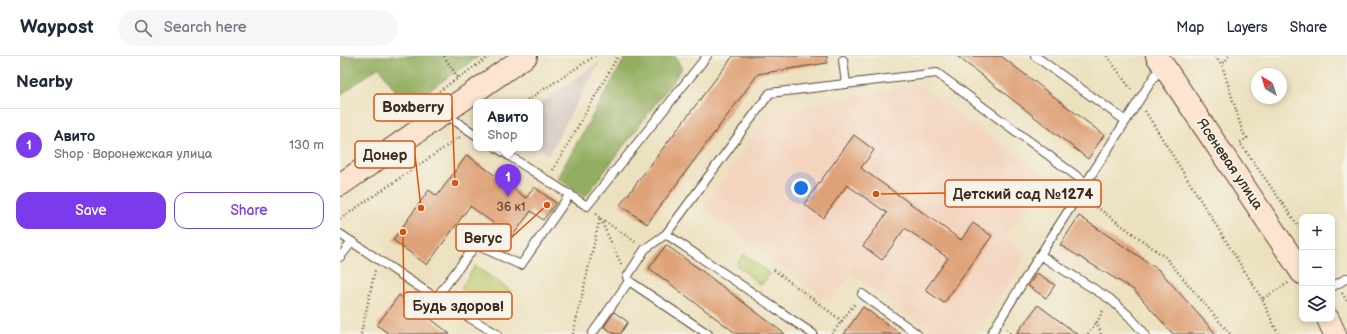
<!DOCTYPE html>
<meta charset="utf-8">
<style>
:root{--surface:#fff;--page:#f6f6f7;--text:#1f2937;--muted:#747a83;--line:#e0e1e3;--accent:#7c3aed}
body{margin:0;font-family:"Balsamiq Sans",sans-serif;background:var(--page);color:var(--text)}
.controls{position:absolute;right:12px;bottom:12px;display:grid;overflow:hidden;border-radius:8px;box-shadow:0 2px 6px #0003}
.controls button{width:36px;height:36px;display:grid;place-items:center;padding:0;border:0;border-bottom:1px solid var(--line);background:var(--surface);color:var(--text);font:20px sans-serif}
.compass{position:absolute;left:911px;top:12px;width:36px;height:36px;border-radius:50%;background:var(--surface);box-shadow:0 2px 6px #0003;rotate:322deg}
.you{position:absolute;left:461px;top:132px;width:14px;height:14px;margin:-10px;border:3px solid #fff;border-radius:50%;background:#1a73e8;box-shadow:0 0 0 6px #1a73e833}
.badge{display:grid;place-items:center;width:26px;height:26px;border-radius:50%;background:var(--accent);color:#fff;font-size:13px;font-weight:700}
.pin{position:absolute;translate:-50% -33px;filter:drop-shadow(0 1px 2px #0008)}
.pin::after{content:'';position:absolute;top:21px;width:14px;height:12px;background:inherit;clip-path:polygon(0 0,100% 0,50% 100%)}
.popup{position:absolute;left:133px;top:43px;width:70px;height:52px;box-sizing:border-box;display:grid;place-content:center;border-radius:8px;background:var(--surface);filter:drop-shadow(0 1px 3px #0005);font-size:13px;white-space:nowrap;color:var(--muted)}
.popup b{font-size:15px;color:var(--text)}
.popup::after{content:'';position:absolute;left:50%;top:100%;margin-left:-8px;border:8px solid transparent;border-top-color:var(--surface)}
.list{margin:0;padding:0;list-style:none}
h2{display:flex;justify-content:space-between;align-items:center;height:52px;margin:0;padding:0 16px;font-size:17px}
h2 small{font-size:13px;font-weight:400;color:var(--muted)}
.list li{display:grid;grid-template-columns:26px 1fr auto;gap:12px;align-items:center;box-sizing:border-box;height:72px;padding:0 16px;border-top:1px solid var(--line)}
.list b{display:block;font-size:15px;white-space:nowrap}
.list p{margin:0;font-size:13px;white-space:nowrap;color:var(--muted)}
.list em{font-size:13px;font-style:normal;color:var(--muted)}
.actions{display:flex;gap:8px;padding:12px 16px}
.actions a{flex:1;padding:9px 0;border:1px solid var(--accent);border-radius:12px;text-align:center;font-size:14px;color:var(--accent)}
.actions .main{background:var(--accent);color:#fff}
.icon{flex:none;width:22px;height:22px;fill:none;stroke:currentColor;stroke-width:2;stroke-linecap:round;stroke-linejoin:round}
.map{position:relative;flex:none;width:1007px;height:278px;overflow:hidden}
header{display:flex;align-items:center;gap:24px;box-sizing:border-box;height:56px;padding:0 20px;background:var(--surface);border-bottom:1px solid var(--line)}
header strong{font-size:19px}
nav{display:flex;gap:22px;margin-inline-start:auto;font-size:14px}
.search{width:280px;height:36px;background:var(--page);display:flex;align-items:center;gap:10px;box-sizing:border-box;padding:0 14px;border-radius:22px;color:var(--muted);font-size:15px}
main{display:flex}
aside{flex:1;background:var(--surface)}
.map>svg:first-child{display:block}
.built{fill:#f3d4bf}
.industrial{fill:#cfc0bb}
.green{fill:#baca6d;stroke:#7a7a46}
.forest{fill:#93ae60;stroke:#676c3f}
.building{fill:#dfa278}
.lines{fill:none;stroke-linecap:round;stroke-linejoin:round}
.lane-casing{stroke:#564536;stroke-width:10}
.secondary-casing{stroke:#564536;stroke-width:24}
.path{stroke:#564536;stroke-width:2.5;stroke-dasharray:1 3;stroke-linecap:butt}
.lane{stroke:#fff;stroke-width:8}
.secondary{stroke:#fde4d1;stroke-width:22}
.labels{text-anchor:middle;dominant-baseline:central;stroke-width:4;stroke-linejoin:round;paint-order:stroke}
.number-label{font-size:12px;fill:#644834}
.street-label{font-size:14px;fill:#3b2a1e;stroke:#f7f3e8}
.leader{fill:none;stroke:#d7540e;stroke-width:1.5}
.callout-dot{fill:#d7540e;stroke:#f7f3e8;stroke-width:1.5}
.callout{fill:#f7f3e8;stroke:#d7540e;stroke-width:1.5}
.callout-label{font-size:15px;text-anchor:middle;font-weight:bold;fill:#3b2a1e}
</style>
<header>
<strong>Waypost</strong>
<div class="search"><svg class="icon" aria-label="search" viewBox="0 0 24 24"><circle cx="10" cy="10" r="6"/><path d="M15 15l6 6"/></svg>Search here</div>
<nav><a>Map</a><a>Layers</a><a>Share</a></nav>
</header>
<main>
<aside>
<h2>Nearby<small></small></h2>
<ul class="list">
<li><span class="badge">1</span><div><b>Авито</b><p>Shop · Воронежская улица</p></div><em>130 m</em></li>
</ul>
<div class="actions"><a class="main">Save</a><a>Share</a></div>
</aside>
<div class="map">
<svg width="1007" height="278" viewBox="0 0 1007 278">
<rect width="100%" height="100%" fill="#f7f3e8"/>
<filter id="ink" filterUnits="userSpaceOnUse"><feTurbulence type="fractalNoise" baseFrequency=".025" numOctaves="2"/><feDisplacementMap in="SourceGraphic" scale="8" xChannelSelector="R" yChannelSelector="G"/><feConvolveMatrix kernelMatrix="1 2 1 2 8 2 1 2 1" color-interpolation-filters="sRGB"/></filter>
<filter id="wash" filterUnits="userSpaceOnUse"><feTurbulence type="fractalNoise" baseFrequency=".012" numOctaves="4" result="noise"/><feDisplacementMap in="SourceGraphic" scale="16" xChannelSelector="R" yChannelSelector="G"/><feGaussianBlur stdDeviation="0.9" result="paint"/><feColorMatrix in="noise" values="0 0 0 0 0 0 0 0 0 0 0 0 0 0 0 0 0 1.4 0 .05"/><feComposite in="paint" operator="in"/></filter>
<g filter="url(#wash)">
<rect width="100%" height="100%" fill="#ece1bf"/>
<!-- built -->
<path class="built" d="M577,28l132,94 -43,58 20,18 -10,19 -41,61h-40l-84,-61 -21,29 -126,-93 60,-91 25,-8z"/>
<!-- industrial -->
<path class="industrial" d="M260,5l-52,94 -8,-7v-44z"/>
<!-- green -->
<g class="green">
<path d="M404,198l26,20 -9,11 -25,-20z"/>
<path d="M135,210l36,25 -14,22 -36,-25z"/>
</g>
<!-- forest -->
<g class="forest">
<path d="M0,0h139l-73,50 -27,-39 -39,28z"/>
<path d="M288,0h47l7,13 -97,128 -28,-19 68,-120z"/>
</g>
<g id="blocks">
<!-- building -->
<g class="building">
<path d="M393,0h94v7l-69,11 -111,150 -27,-19z"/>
<path d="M617,0h44l103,79 -16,24z"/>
<path d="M514,79l20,15 -13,18 100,72 12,-17 19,13 -48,67 -19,-13 23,-32 -43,-30 -23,32 -19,-14 24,-33 -40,-28 -24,33 -19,-14z"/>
<path d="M127,99l59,43 8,-11 22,16 -13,17 -12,-9 -19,26 -42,-31 -43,59 -34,-25 36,-50 8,6z"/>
<path d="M739,160l80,54 57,64h-43l-39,-44 -74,-45z"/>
<path d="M326,189l32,23 87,66h-48l-88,-66z"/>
<path d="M697,217l18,12 -9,13 -18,-12z"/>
<path d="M59,239l23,17 28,22h-61l-12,-9z"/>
<path d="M698,249l39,29h-61z"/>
<path d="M523,251l38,27h-57z"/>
<path d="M274,256l14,10 -8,12h-5l-11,-7z"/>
</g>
</g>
</g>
<g filter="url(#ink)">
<use href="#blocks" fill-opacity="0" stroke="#564536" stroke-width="1"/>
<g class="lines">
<defs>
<g id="lane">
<path d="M695,0l91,65"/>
<path d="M503,4l3,24"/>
<path d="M105,58l31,21"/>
<path d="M157,92l90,58 120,-150"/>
<path d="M0,178l96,64 40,-53 45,20 49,-71"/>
<path d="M326,178l104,-141 167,-20 149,110"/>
<path d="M700,199l70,44 18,16 17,19"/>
<path d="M0,201l12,-15"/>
<path d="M992,231l15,-9"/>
<path d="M522,238l55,40"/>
<path d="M96,242l61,36"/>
<path d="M252,278l37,-53"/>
<path d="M368,278l-79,-53 -2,-4 18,-28 21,-15 147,100"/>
<path d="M651,278l49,-79 121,-189"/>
</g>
<g id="secondary">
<path d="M817,0l145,217"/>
<path d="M0,129l186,-129"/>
<path d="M988,263l7,15"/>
</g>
</defs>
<!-- lane casing -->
<use href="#lane" class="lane-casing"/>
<!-- secondary casing -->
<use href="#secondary" class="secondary-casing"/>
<!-- path -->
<g class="path">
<path d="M104,0l14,22"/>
<path d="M767,0l25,35"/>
<path d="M875,0l7,9"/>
<path d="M889,0l-7,9 21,68 4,5 -7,5 62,88"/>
<path d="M184,46l71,-46"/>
<path d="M805,55l117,188"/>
<path d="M63,60l87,-60"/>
<path d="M213,114l65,-114"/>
<path d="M747,144l78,57 65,77"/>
<path d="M0,163l120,-82"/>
<path d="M281,208l-21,-46 37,25"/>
<path d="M434,214l68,51"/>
<path d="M1002,237l5,8"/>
<path d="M667,273l4,5"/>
<path d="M21,278l14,-64"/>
<path d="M233,278l27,-116 -5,-5"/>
<path d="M492,278l24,-32"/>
<path d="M748,278l8,-11"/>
<path d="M761,278l-4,-12 7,-13"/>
<path d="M938,278l-16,-35 26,-16"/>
</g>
<!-- lane -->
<use href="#lane" class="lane"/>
<!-- secondary -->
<use href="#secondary" class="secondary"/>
</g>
</g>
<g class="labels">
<!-- number labels -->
<g class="number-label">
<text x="171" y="151">36 к1</text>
</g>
<!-- street labels -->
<g class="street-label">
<text transform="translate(890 108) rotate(56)">Ясеневая улица</text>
</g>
</g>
<!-- callouts -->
<path class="leader" d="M115 127L112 51M81 152L75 99M536 138L605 137M207 149L171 182M63 176L64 249"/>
<g class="callout-dot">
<circle cx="115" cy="127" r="4"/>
<circle cx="81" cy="152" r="4"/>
<circle cx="536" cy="138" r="4"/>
<circle cx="207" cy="149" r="4"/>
<circle cx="63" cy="176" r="4"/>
</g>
<g class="callout">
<rect x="34" y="38" width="78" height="27" rx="4"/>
<rect x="15" y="85" width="60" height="27" rx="4"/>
<rect x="605" y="124" width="156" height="27" rx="4"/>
<rect x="116" y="168" width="55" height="27" rx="4"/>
<rect x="64" y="236" width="108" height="27" rx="4"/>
</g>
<g class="callout-label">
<text x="73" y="56">Boxberry</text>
<text x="45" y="104">Донер</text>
<text x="683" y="143">Детский сад №1274</text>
<text x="143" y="187">Вегус</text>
<text x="118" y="255">Будь здоров!</text>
</g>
</svg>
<div class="controls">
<button>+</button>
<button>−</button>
<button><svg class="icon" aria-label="layers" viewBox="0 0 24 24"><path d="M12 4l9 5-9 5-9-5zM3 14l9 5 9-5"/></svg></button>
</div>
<svg class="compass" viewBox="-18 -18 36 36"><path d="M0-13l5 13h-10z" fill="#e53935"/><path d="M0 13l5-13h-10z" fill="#747a83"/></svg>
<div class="you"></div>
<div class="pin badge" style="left:168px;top:141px">1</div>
<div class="popup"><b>Авито</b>Shop</div>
</div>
</main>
